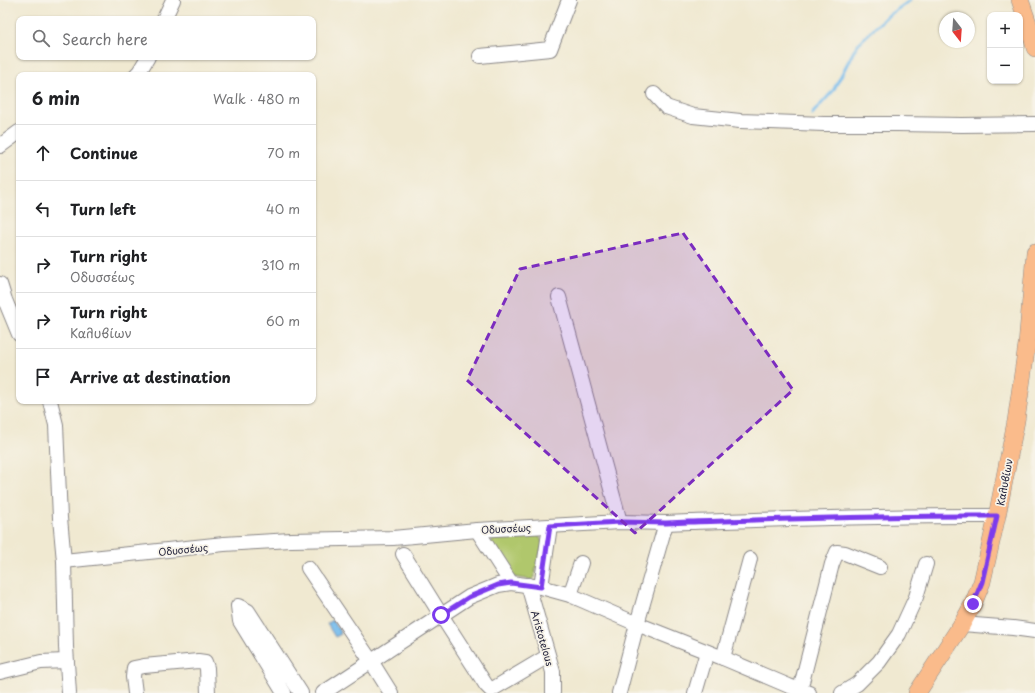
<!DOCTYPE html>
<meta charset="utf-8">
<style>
:root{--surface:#fff;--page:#f6f6f6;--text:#202124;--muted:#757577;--line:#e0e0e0}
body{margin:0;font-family:"Playpen Sans",sans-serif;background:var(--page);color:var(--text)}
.controls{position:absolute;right:12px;top:12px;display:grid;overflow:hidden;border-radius:8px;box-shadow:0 1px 3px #0004}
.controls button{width:36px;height:36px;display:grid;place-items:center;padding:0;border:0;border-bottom:1px solid var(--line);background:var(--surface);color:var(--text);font:20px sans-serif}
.compass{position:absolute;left:939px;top:12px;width:36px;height:36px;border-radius:50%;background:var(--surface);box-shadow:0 1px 3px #0004;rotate:163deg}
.stop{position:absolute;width:12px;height:12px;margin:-9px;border:3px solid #7c3aed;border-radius:50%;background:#fff}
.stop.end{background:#7c3aed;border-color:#fff;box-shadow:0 1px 4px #0008}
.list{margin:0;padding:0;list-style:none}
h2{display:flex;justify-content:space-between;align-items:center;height:52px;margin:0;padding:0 16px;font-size:17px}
h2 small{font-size:13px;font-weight:400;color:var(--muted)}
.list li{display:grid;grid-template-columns:26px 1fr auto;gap:12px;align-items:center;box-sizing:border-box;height:56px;padding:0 16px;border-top:1px solid var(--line)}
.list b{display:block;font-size:15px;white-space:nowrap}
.list p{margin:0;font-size:13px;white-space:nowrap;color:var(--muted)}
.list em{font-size:13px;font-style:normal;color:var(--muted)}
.icon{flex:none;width:22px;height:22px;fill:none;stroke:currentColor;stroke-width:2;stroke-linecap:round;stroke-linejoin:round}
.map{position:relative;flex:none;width:1035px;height:693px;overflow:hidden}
.search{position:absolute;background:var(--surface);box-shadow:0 1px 3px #0004;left:16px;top:16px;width:300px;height:44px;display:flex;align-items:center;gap:10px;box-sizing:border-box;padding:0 14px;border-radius:8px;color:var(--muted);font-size:15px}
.panel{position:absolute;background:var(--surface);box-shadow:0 1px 3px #0004;left:16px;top:72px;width:300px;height:332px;border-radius:8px}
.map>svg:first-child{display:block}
.green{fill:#b0c76c;stroke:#697454}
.water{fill:#76bced;stroke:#4c6f94}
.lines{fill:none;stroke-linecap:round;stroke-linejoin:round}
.stream{stroke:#76bced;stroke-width:3}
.minor-casing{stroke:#898686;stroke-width:16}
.major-casing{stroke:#898686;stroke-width:18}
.minor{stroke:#fff;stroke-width:14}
.major{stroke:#fabb8b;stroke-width:17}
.route{stroke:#7c3aed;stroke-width:5}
.marked{fill:#7b2cbf;fill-opacity:0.2;stroke:#7b2cbf;stroke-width:3;stroke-dasharray:8 5;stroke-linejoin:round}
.labels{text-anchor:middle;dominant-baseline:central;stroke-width:3.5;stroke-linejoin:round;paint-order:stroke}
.street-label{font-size:10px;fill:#22223b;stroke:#f7f3e8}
</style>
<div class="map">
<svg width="1035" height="693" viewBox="0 0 1035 693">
<rect width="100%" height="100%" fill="#f7f3e8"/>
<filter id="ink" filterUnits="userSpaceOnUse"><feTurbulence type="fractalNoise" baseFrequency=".025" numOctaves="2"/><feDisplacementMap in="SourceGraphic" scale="8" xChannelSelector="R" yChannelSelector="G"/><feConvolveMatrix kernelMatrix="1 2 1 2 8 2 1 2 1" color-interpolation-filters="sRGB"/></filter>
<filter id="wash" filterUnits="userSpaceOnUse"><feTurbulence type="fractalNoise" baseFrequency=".012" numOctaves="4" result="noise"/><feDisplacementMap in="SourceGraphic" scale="16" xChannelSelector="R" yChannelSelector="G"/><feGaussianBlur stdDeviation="0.9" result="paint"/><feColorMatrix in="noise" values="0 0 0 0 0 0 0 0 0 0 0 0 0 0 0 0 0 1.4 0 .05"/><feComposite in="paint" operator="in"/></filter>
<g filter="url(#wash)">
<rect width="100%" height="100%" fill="#f0e9d1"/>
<!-- green -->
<path class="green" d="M537,531l6,13 -10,36 -21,-3 -21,-32 3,-12z"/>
<!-- water -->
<path class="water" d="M333,620l8,14 -6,3 -8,-13z"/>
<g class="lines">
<!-- stream -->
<path class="stream" d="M812,114l21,-23 24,-46 29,-28 22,-15 2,-2"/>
</g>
</g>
<g filter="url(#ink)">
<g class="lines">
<defs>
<g id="minor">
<path d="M164,19l9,-19"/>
<path d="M480,56l70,-7 19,-49"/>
<path d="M136,75l3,-3 9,-15"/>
<path d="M654,94l12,13 27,9 47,5 84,3h73l65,1 73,-1"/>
<path d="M0,146l19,-14"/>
<path d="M0,284l5,16 14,34"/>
<path d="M559,297l61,225"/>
<path d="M50,401l6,24 4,93 4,43 2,86 3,46"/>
<path d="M477,530l34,53"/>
<path d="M403,554l38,61 45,70 5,5 57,-34"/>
<path d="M64,561l160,-17 67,-4 102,-2 84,-8 143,-8 46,1 23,-1c103,-3 206,-7 308,-6"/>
<path d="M308,568l63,93 20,32"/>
<path d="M528,585l25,87v21"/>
<path d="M541,587l9,-61"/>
<path d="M570,595l11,-32"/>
<path d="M962,624l51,4 22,3"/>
<path d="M723,658l27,-99"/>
<path d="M0,672l41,-10 25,-1"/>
<path d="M800,690l32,-126 5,-12 8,1 35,14"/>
<path d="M135,693l-2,-16 1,-9 10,-2 54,-5 7,1 2,6 1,25"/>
<path d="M284,693l-44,-72 -2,-15 10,5 53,82"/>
<path d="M323,693l146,-96 29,-12 13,-2 30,4 29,8 67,29 86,34 66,28 20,7"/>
<path d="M619,693l18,-69 29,-101"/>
<path d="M695,693l12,-41"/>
<path d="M842,693l15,-9 22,-22 20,-28 17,-37 10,-33"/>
</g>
<g id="major">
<path d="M1020,0l10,29 5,19"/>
<path d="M917,693l45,-69 11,-20 9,-22 15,-66 19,-95 11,-77 8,-92"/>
</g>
</defs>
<!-- minor casing -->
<use href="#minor" class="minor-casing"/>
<!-- major casing -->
<use href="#major" class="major-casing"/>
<!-- minor -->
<use href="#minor" class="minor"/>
<!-- major -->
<use href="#major" class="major"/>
</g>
</g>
<g class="lines" filter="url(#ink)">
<!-- route -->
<path class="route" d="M441,615l28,-18 29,-12 13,-2 30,4 9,-61 70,-4 46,1 23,-1c103,-3 206,-7 308,-6l-15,66 -9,22"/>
</g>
<!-- marked area -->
<path class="marked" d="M683,233l110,157 -158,143 -168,-153 53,-111z"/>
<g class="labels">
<!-- street labels -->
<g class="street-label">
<text transform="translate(1004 482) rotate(-79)">Καλυβίων</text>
<text transform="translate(506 528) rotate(-3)">Οδυσσέως</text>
<text transform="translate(183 549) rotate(-6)">Οδυσσέως</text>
<text transform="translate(543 638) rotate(74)">Aristotelous</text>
</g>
</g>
</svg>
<div class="controls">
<button>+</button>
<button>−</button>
</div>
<svg class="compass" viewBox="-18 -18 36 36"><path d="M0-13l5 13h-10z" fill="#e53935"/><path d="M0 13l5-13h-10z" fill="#757577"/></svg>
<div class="stop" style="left:441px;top:615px"></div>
<div class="stop end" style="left:973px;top:604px"></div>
<div class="search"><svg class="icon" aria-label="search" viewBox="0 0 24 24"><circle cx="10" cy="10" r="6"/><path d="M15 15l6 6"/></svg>Search here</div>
<section class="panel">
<h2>6 min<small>Walk · 480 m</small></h2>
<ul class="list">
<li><svg class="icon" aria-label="ahead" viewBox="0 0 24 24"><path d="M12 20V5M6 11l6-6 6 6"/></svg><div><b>Continue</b></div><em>70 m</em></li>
<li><svg class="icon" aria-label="left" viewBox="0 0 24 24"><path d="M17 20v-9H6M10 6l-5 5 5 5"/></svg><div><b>Turn left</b></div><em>40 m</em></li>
<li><svg class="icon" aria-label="right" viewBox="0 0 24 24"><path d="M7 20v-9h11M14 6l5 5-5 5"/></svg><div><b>Turn right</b><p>Οδυσσέως</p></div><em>310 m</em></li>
<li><svg class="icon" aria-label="right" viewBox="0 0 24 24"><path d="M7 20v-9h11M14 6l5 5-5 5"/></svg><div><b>Turn right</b><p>Καλυβίων</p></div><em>60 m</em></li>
<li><svg class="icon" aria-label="arrive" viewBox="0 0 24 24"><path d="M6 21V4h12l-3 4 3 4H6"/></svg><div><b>Arrive at destination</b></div></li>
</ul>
</section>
</div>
